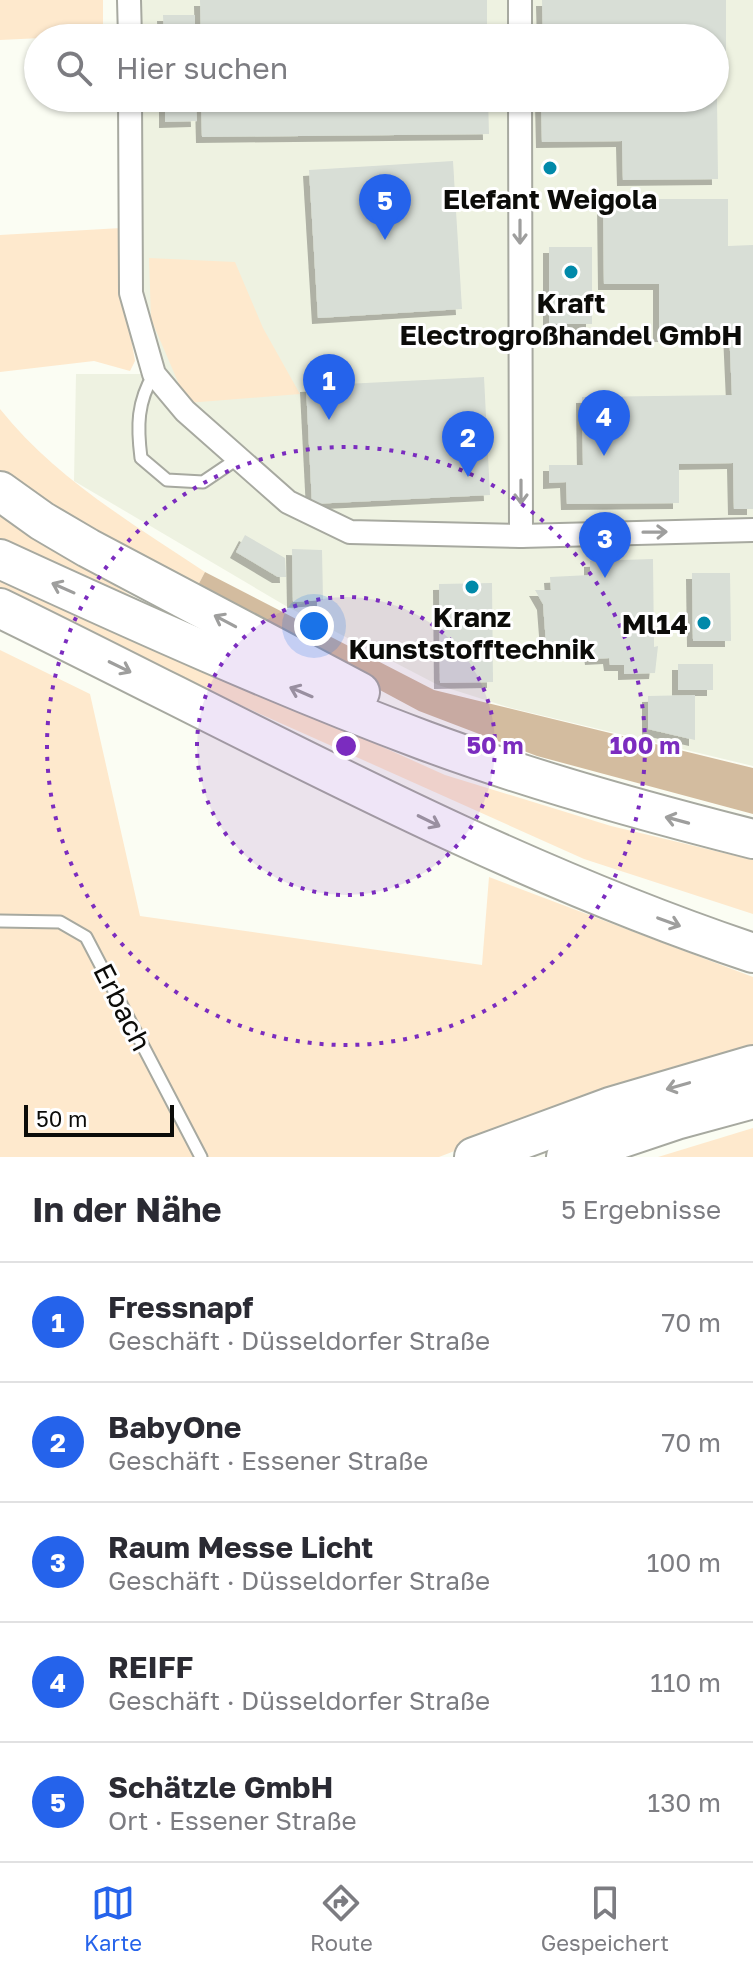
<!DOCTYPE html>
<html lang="de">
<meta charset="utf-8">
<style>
:root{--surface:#fff;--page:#f2f2f3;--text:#2b2b33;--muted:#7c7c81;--line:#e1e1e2;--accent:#2563eb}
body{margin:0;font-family:"Golos Text",sans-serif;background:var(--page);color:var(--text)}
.scale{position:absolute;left:24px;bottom:20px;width:150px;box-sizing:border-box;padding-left:8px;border:4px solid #0c0c09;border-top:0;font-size:22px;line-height:28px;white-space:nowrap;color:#0c0c09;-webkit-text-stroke:6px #fff;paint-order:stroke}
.you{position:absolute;left:314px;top:626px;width:28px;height:28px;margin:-20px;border:6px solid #fff;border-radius:50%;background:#1a73e8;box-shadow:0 0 0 12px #1a73e833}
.badge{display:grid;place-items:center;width:52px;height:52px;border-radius:50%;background:var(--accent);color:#fff;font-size:26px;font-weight:700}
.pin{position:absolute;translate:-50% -66px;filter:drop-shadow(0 2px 4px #0008)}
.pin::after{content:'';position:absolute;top:42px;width:28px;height:24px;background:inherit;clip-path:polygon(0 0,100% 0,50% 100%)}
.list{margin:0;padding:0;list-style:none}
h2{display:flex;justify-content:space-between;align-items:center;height:104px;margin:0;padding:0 32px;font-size:34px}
h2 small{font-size:26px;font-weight:400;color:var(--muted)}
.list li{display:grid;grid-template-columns:52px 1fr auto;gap:24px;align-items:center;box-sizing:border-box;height:120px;padding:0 32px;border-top:2px solid var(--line)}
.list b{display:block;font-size:30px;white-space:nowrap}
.list p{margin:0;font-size:26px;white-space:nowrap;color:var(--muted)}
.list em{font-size:26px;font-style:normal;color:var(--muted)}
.icon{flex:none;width:44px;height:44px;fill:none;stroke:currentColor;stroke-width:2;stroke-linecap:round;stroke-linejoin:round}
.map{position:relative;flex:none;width:753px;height:1157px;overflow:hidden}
.search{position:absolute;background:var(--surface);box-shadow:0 2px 6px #0004;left:24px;right:24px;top:24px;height:88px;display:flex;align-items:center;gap:20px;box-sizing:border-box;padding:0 28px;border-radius:44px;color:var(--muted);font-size:30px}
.sheet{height:704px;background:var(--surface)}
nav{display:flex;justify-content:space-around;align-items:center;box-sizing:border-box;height:112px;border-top:2px solid var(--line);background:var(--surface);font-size:22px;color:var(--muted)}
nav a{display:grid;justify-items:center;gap:4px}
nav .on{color:var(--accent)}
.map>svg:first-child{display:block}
.built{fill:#eef2e1}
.green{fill:#fee9cd}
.forest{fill:#d3bc9f}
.building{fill:#d8ded6;filter:url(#shadow)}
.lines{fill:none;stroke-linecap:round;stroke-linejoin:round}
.lane-casing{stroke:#a7a9a0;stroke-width:15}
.street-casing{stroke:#a7a9a0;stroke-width:26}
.highway-casing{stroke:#a7a9a0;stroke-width:42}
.lane{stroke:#fff;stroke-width:11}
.street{stroke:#fff;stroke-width:22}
.highway{stroke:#fff;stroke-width:38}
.oneway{stroke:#9e9e9d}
.ring{fill:none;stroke:#7b2cbf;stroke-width:4;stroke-dasharray:4 8}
.poi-dot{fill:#0089a9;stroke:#fff;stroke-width:3}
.labels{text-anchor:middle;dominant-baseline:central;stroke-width:6;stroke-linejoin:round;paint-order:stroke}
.poi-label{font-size:28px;font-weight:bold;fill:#0c0c09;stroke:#fff}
.street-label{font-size:28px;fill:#0c0c09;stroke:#fff}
.centre{fill:#7b2cbf;stroke:#fff;stroke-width:4}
.ring-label{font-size:24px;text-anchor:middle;font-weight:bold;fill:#7b2cbf;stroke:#fff;stroke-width:6;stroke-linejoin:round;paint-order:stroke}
</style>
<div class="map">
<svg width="753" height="1157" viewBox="0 0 753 1157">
<defs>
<filter id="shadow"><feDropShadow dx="-6" dy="6" stdDeviation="0" flood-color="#0004"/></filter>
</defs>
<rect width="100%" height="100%" fill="#fbfdf3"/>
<!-- built -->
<path class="built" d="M136,0h617v766l-242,-58 -73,-23 -152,-79 -212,-125 2,-107h66l-4,-276h577v-60h-578z"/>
<!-- green -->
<g class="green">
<path d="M0,0h103v35l-103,5z"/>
<path d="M121,228l4,75 10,58 -5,10 -36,-10 -94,11v-137z"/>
<path d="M149,258l86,4 28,66 37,66 -113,9 -36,-84z"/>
<path d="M0,409c55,69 133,115 205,163l-10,19 -100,-51 -95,-67z"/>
<path d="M0,515l176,108 -176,-81z"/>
<path d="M0,575l445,200 166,51 142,34v54l-169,-55 -395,-177 -189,-92z"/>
<path d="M0,650l90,44 50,222 342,49 7,-88 264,100v69l-84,22 -230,89h-439z"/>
<path d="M753,1128v29h-95z"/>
</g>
<!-- forest -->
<path class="forest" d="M205,572l229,118 319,78v46l-216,-58 -118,-45 -224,-120z"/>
<!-- building -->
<g class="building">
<path d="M200,0h287v38h-286z"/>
<path d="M542,0h184v85h-11v-47h-172z"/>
<path d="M163,15h32v23h-31z"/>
<path d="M165,98h31l1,23 -32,1z"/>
<path d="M201,98h287l1,36 -287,3z"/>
<path d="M541,98h176l1,81 -95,1 -1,-39 -80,1z"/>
<path d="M453,161l9,148 -144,9 -9,-148z"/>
<path d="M603,199h125v47l25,-1v264h-19l-1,-46 -54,1v39l-112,1 -1,-22 -17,1v-18h34l-1,-68 150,-2 -3,-66h-53v7h-17v-52h-55z"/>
<rect x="549" y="247" width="43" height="77"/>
<path d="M484,377l6,118 -178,9 -6,-118z"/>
<path d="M245,535l40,23 1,19h-8l-42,-25z"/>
<path d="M292,549l30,1 1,50 -30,2z"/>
<path d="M653,559l1,88 4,-1 -3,27 -31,1v-9h-14l-1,-7 -18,1 -1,-7h-15l-1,-10 -28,1 -3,-39 -8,-14h16l-1,-13 40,-2v-14z"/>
<path d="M692,573h38l1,68h-38z"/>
<path d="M492,583l1,99 -53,1 -1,-99z"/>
<rect x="678" y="664" width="35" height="26"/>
<path d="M695,695v45l-47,-11v-33z"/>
</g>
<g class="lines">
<defs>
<g id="lane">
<path d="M154,374c-17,28 -17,52 -13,84l26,22 36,2 34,-23"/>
<path d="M0,921l60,1 26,15 115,220"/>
</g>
<g id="street">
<path d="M129,0l1,38"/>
<path d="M520,0v38"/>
<path d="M130,98l1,195 23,81 31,37 103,91 62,30 171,4 232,-6"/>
<path d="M520,98l1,438"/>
</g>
<g id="highway">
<path d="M0,491l42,30 46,27 272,144"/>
<path d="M0,559c139,64 279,127 423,181 107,40 219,71 330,99"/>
<path d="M0,608c248,121 490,257 753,345"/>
<path d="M474,1157l136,-50 143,-42"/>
<path d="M566,1157l110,-37 77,-21"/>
</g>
</defs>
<!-- lane casing -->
<use href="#lane" class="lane-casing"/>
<!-- street casing -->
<use href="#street" class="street-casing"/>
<!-- highway casing -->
<use href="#highway" class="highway-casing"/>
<!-- lane -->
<use href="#lane" class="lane"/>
<!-- street -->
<use href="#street" class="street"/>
<!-- highway -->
<use href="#highway" class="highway"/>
</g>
<!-- one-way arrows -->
<defs><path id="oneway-shaft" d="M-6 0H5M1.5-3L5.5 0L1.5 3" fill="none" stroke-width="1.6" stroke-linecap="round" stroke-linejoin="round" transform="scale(2)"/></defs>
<g class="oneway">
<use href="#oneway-shaft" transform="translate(520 232) rotate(90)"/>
<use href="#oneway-shaft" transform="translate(521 492) rotate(90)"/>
<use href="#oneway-shaft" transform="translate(655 532) rotate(-1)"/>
<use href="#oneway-shaft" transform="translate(63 588) rotate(-156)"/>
<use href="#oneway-shaft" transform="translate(225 621) rotate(-152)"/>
<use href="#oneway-shaft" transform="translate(120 667) rotate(26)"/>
<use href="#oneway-shaft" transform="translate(301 692) rotate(-157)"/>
<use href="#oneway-shaft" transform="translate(677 820) rotate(-165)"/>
<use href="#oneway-shaft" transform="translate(429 821) rotate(26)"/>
<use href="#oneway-shaft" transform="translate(669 922) rotate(20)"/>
<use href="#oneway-shaft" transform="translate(678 1086) rotate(164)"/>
</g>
<!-- distance rings -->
<circle cx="346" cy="746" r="149" fill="#7b2cbf" fill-opacity=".12"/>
<g class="ring">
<circle cx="346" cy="746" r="149"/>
<circle cx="346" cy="746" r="299"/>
</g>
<!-- markers -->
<g class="poi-dot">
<circle cx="550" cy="168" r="8"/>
<circle cx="571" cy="272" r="8"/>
<circle cx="472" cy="587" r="8"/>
<circle cx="704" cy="623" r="8"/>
</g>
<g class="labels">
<!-- poi labels -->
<g class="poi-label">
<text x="550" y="198">Elefant Weigola</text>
<text x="571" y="302">Kraft<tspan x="571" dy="32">Electrogroßhandel GmbH</tspan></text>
<text x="472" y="616">Kranz<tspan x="472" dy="32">Kunststofftechnik</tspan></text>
<text x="688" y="623" text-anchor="end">Ml14</text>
</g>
<!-- street labels -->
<g class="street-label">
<text transform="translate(123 1007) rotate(63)">Erbach</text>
</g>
</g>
<circle cx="346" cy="746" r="12" class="centre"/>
<g class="ring-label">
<text x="495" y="754">50 m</text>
<text x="645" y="754">100 m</text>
</g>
</svg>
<div class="scale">50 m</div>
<div class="you"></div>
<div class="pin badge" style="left:329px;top:420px">1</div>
<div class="pin badge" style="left:468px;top:477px">2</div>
<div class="pin badge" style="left:605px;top:578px">3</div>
<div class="pin badge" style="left:604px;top:456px">4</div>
<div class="pin badge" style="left:385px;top:240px">5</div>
<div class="search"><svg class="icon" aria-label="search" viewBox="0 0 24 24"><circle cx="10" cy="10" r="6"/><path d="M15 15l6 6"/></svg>Hier suchen</div>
</div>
<section class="sheet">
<h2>In der Nähe<small>5 Ergebnisse</small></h2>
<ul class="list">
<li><span class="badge">1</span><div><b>Fressnapf</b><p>Geschäft · Düsseldorfer Straße</p></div><em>70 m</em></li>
<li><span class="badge">2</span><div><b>BabyOne</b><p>Geschäft · Essener Straße</p></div><em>70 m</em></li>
<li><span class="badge">3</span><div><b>Raum Messe Licht</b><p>Geschäft · Düsseldorfer Straße</p></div><em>100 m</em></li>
<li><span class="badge">4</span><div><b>REIFF</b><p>Geschäft · Düsseldorfer Straße</p></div><em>110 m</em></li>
<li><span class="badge">5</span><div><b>Schätzle GmbH</b><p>Ort · Essener Straße</p></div><em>130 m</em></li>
</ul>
</section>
<nav>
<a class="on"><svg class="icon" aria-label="map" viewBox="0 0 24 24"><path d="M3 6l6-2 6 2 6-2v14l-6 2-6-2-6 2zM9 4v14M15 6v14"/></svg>Karte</a>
<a><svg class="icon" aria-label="directions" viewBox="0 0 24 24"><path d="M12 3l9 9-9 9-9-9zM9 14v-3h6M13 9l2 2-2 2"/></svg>Route</a>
<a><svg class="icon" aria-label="saved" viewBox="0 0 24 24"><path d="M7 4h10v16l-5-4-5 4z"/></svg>Gespeichert</a>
</nav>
